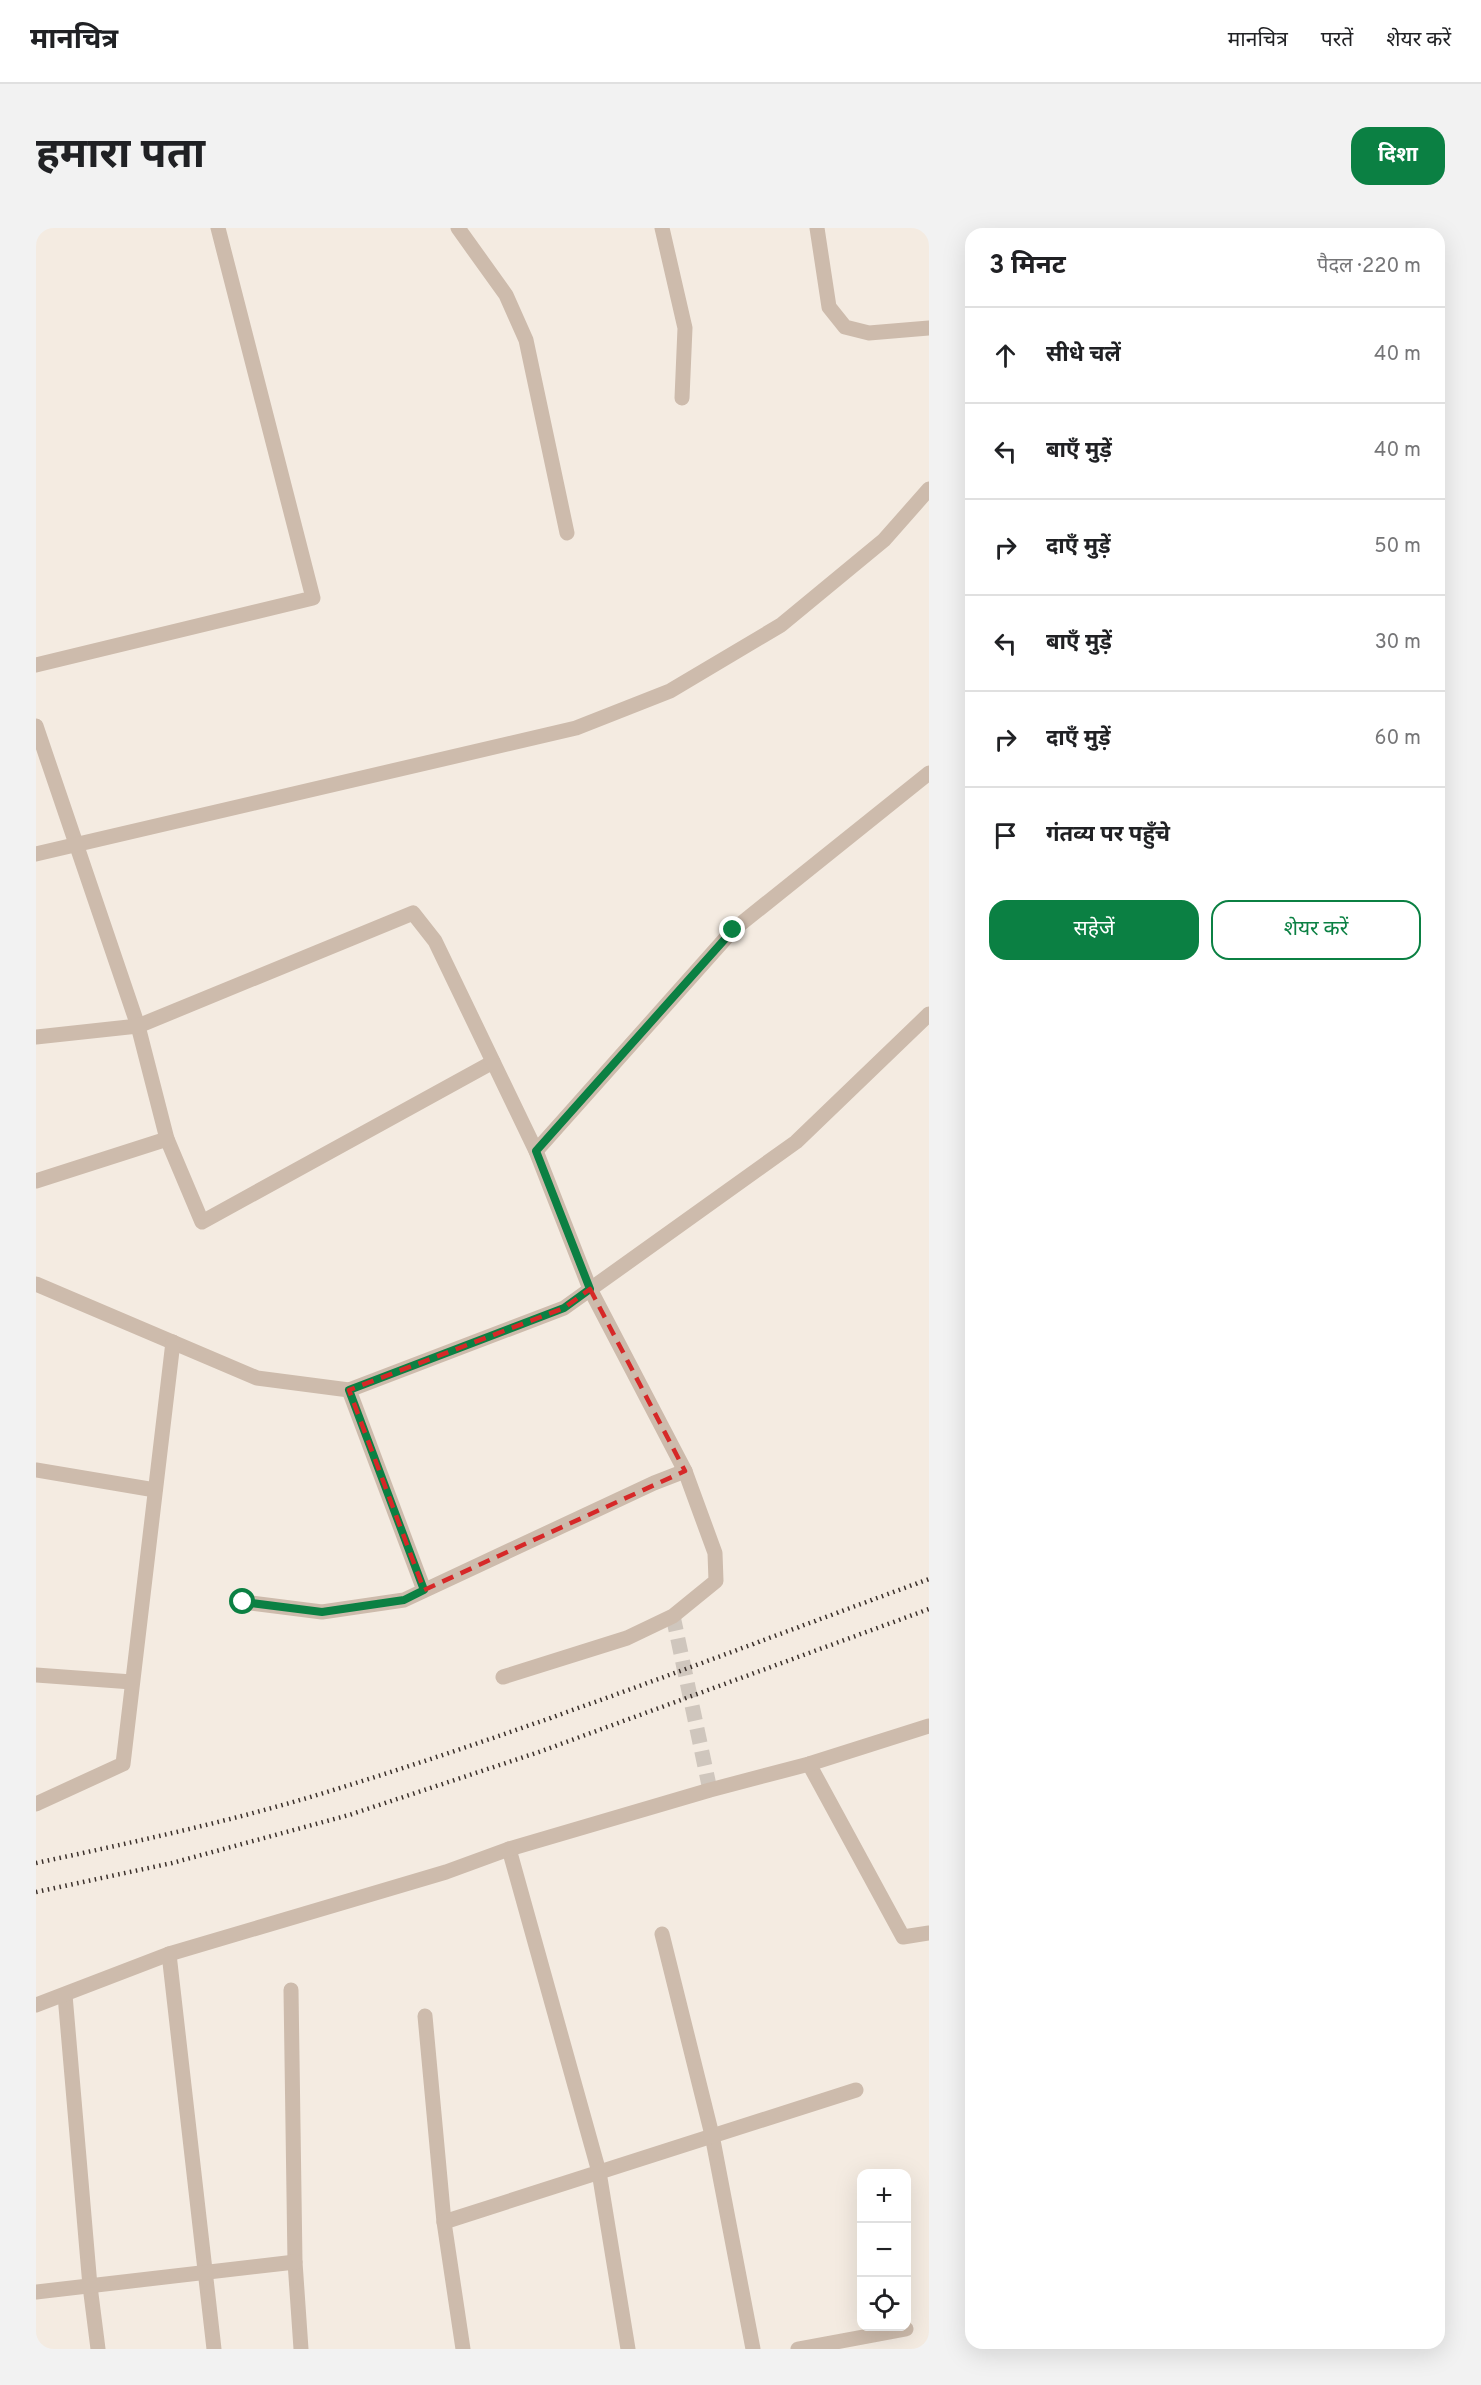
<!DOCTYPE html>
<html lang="hi">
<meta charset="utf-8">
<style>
:root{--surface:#fff;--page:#f2f2f2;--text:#202124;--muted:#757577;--line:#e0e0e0;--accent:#0b8043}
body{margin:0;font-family:Overpass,"Noto Sans Devanagari",sans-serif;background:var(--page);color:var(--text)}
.controls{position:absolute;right:18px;bottom:18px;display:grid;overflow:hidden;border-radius:12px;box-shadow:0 6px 24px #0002}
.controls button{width:54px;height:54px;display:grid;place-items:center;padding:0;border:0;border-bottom:2px solid var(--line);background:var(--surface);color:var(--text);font:30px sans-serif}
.stop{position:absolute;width:18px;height:18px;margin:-14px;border:4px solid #0b8043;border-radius:50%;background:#fff}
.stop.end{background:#0b8043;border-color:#fff;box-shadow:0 2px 6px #0008}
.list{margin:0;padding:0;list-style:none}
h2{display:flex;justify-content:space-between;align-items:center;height:78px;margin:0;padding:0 24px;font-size:26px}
h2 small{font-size:20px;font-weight:400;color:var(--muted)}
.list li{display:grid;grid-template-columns:39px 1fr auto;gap:18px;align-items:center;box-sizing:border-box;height:96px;padding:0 24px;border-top:2px solid var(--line)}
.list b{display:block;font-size:22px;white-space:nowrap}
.list em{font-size:20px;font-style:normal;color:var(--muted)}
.actions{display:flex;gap:12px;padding:18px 24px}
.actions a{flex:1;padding:14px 0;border:2px solid var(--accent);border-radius:18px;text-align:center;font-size:21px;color:var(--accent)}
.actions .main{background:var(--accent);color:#fff}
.icon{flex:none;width:33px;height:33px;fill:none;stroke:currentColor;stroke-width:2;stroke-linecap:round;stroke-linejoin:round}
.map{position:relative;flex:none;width:893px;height:2121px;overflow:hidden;border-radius:18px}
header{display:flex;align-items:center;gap:36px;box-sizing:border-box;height:84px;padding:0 30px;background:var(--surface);border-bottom:2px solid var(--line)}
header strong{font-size:28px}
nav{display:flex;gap:33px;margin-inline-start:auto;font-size:21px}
.intro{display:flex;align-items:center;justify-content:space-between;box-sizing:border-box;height:144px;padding:0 36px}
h1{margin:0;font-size:42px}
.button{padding:15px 27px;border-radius:18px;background:var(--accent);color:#fff;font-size:21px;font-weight:700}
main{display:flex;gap:36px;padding:0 36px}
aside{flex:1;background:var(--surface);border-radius:18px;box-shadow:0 6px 24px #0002}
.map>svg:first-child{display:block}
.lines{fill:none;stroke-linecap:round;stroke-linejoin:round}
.minor-tunnel{stroke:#cfc6bd;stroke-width:15;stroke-dasharray:15 8;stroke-linecap:butt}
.minor{stroke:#cdbbac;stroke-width:15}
.rail{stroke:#3b302b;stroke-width:4.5;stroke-dasharray:1.5 4.5;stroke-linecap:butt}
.route{stroke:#0b8043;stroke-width:8}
.marked{fill:none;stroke:#d62828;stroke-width:4.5;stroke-dasharray:12 8;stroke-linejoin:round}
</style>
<header>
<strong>मानचित्र</strong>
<nav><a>मानचित्र</a><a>परतें</a><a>शेयर करें</a></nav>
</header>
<div class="intro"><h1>हमारा पता</h1><a class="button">दिशा</a></div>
<main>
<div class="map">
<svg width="893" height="2121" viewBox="0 0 893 2121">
<rect width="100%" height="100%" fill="#f4ebe1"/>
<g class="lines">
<!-- minor-tunnel -->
<path class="minor-tunnel" d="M637,1388l37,174"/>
<!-- minor -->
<g class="minor">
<path d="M422,0l48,67 20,45 41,193"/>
<path d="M626,0l23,100 -3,70"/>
<path d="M781,0l12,79 16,20 24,6 60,-5"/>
<path d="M0,437l277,-67 -95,-370"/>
<path d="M0,498l102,300 29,113 35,83 291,-160"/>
<path d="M0,626l540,-126 94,-37 111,-66 103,-85 45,-51"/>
<path d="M0,809l102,-11 275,-113 22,28 101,210 54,138 95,182 30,82 1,28 -43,35 -46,22 -124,39"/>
<path d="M500,923l197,-221 196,-157"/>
<path d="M0,953l131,-42"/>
<path d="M0,1056l221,94 92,12 215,-82 232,-166 133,-128"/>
<path d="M313,1162l75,200"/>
<path d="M0,1242l119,20"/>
<path d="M207,1374l79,10 82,-12 250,-117 31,-12"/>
<path d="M0,1447l96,7"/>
<path d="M773,1536l94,173 26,-4"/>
<path d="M0,1576l87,-40 50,-422"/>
<path d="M473,1621l90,323 29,177"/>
<path d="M626,1706l50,201 41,214"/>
<path d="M133,1726l45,395"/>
<path d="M255,1762l4,272 6,87"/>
<path d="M29,1767l25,291 8,63"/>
<path d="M0,1777l133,-51 277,-82 63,-23 201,-59 99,-26 120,-38"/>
<path d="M389,1788l19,206 19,127"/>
<path d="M408,1994l412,-132"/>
<path d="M0,2064l259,-30"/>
<path d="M762,2121l108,-20"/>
</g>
<!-- rail -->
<g class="rail">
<path d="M0,1635c103,-22 206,-44 307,-76 198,-61 391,-137 586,-208"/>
<path d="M0,1664l136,-29 177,-48 190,-63 390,-143"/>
</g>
</g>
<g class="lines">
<!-- route -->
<path class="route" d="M207,1374l79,10 82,-12 20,-10 -75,-200 215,-82 26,-19 -54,-138 197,-221"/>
</g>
<!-- marked area -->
<path class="marked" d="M554,1061l95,182 -261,119 -75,-200 215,-82z"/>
</svg>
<div class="controls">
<button>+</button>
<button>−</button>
<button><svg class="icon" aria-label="locate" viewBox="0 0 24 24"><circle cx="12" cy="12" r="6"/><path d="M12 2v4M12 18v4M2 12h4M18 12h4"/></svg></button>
</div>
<div class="stop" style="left:207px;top:1374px"></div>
<div class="stop end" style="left:697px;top:702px"></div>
</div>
<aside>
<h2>3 मिनट<small>पैदल · 220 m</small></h2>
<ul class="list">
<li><svg class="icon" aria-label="ahead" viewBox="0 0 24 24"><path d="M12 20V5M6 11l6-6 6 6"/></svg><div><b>सीधे चलें</b></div><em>40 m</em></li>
<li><svg class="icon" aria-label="left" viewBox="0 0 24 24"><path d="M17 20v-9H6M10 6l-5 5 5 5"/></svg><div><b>बाएँ मुड़ें</b></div><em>40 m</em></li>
<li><svg class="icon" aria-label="right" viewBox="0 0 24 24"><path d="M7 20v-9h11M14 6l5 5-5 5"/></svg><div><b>दाएँ मुड़ें</b></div><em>50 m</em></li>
<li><svg class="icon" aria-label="left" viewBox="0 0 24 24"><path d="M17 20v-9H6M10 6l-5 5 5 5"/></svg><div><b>बाएँ मुड़ें</b></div><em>30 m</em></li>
<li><svg class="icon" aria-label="right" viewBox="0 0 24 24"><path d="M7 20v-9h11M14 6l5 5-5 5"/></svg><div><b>दाएँ मुड़ें</b></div><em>60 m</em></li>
<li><svg class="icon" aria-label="arrive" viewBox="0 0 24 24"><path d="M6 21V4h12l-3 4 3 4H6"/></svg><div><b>गंतव्य पर पहुँचे</b></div></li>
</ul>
<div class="actions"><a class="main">सहेजें</a><a>शेयर करें</a></div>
</aside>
</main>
